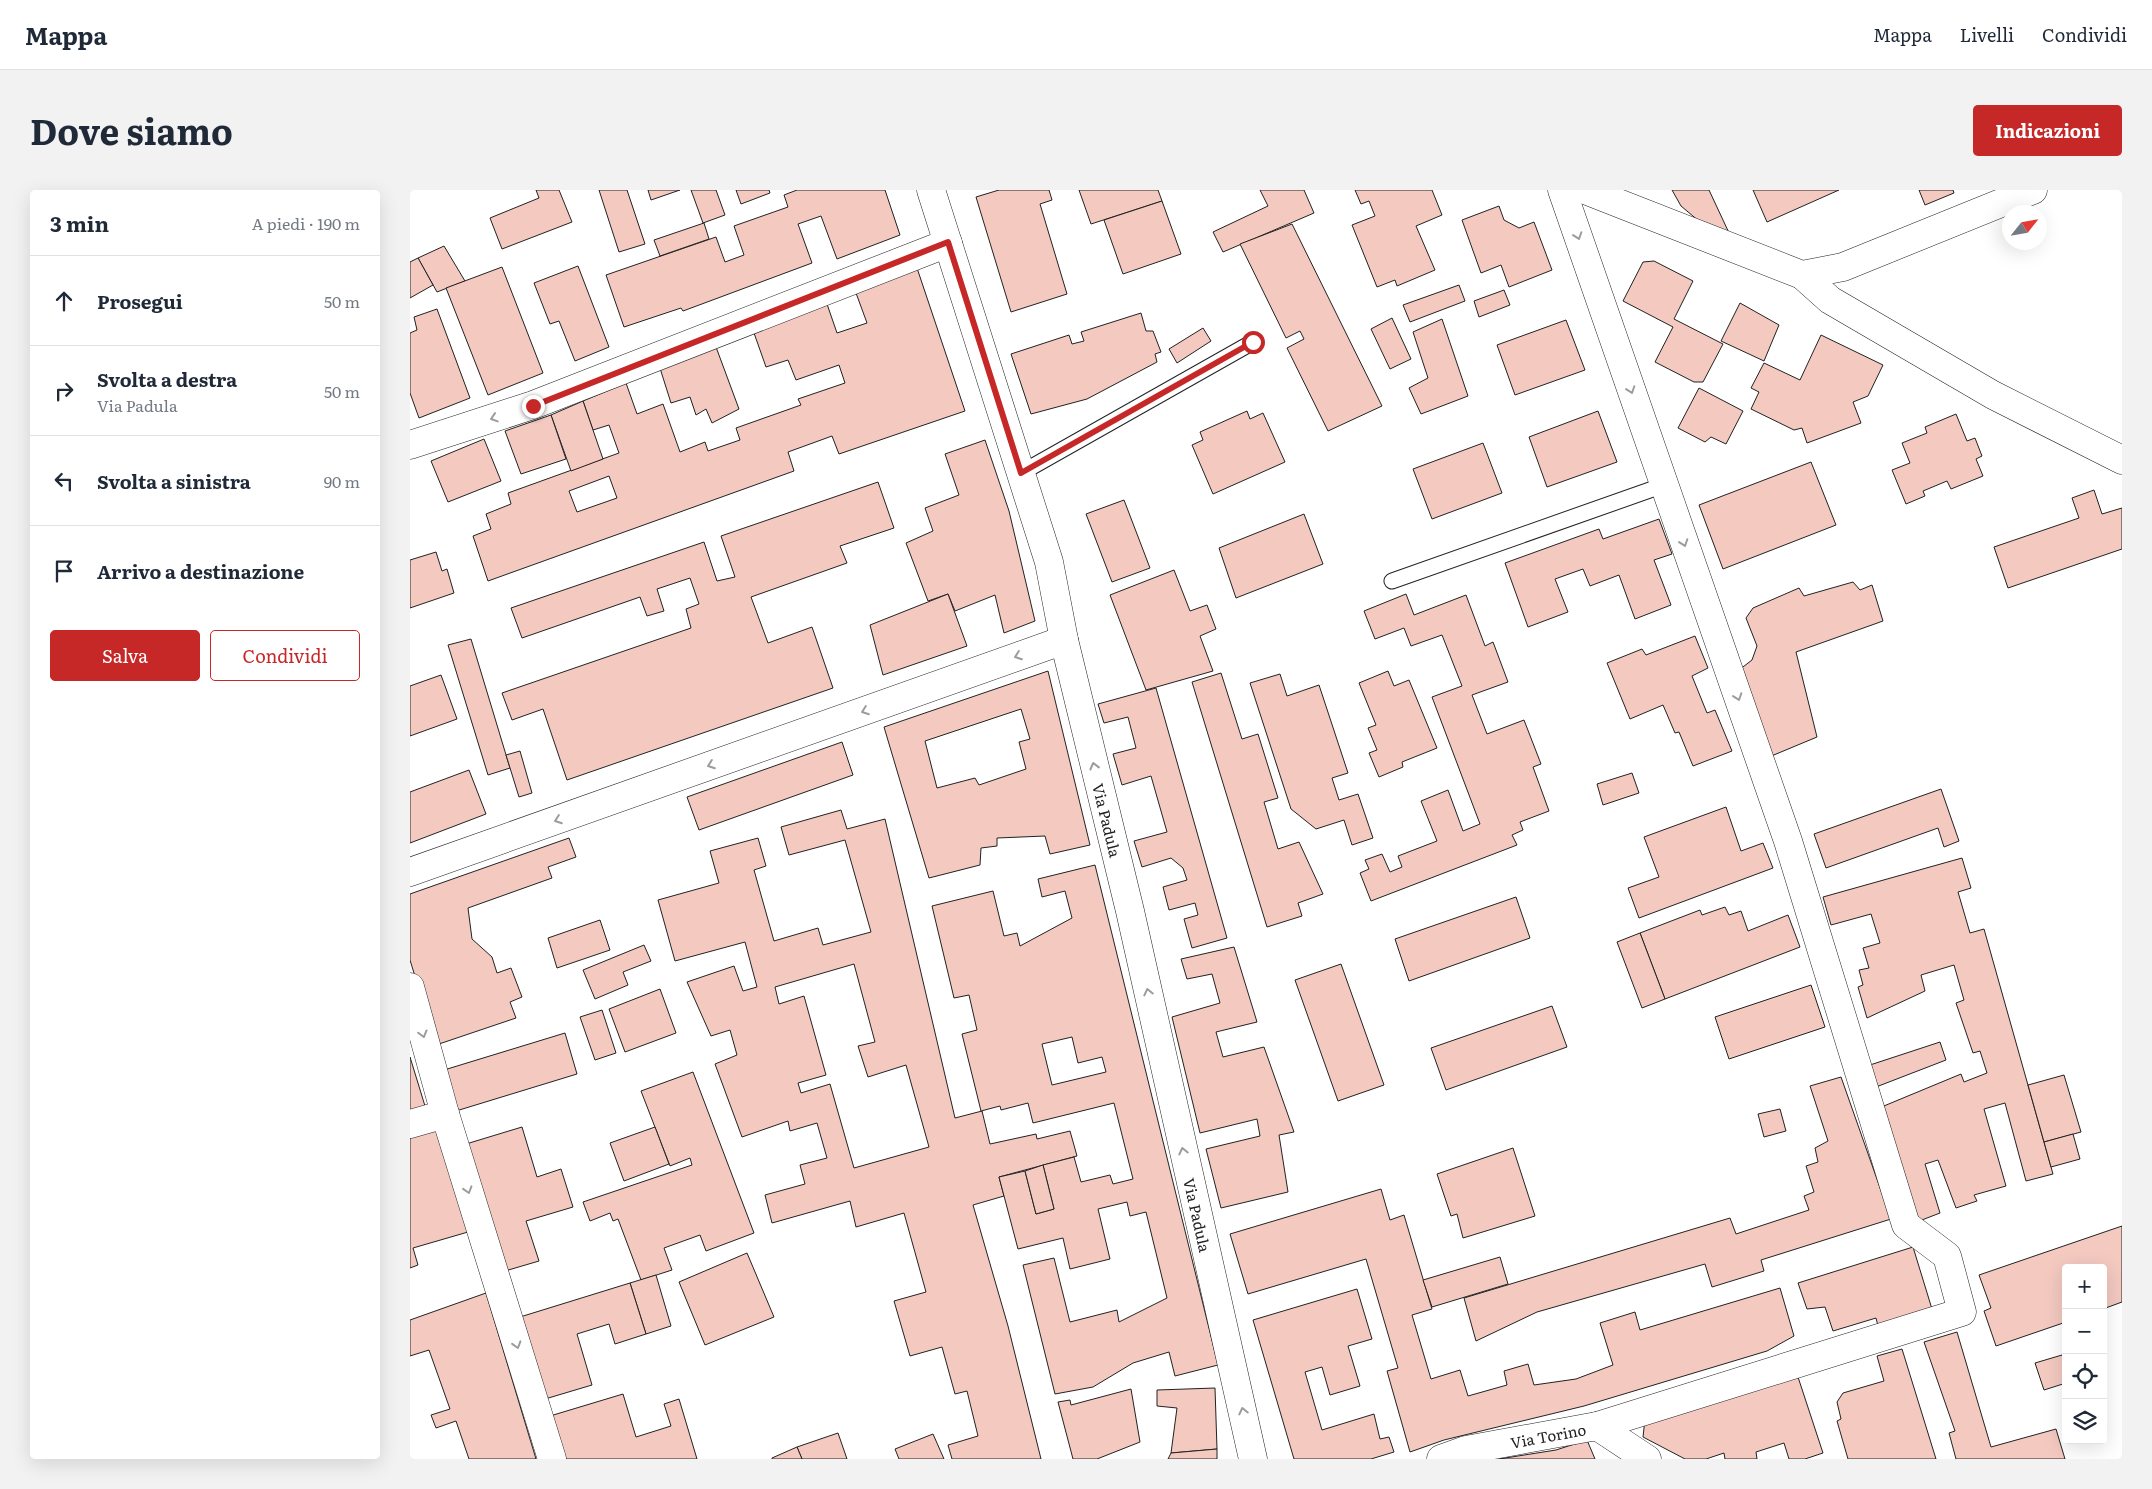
<!DOCTYPE html>
<html lang="it">
<meta charset="utf-8">
<style>
:root{--surface:#fff;--page:#f2f2f3;--text:#1f2937;--muted:#747a83;--line:#e0e1e3;--accent:#c62828}
body{margin:0;font-family:Literata,serif;background:var(--page);color:var(--text)}
.controls{position:absolute;right:15px;bottom:15px;display:grid;overflow:hidden;border-radius:5px;box-shadow:0 5px 20px #0002}
.controls button{width:45px;height:45px;display:grid;place-items:center;padding:0;border:0;border-bottom:1px solid var(--line);background:var(--surface);color:var(--text);font:25px sans-serif}
.compass{position:absolute;left:1592px;top:15px;width:45px;height:45px;border-radius:50%;background:var(--surface);box-shadow:0 5px 20px #0002;rotate:59deg}
.stop{position:absolute;width:15px;height:15px;margin:-11px;border:4px solid #c62828;border-radius:50%;background:#fff}
.stop.end{background:#c62828;border-color:#fff;box-shadow:0 1px 5px #0008}
.list{margin:0;padding:0;list-style:none}
h2{display:flex;justify-content:space-between;align-items:center;height:65px;margin:0;padding:0 20px;font-size:21px}
h2 small{font-size:16px;font-weight:400;color:var(--muted)}
.list li{display:grid;grid-template-columns:32px 1fr auto;gap:15px;align-items:center;box-sizing:border-box;height:90px;padding:0 20px;border-top:1px solid var(--line)}
.list b{display:block;font-size:19px;white-space:nowrap}
.list p{margin:0;font-size:16px;white-space:nowrap;color:var(--muted)}
.list em{font-size:16px;font-style:normal;color:var(--muted)}
.actions{display:flex;gap:10px;padding:15px 20px}
.actions a{flex:1;padding:11px 0;border:1px solid var(--accent);border-radius:5px;text-align:center;font-size:18px;color:var(--accent)}
.actions .main{background:var(--accent);color:#fff}
.icon{flex:none;width:28px;height:28px;fill:none;stroke:currentColor;stroke-width:2;stroke-linecap:round;stroke-linejoin:round}
.map{position:relative;flex:none;width:1712px;height:1269px;overflow:hidden;border-radius:5px}
header{display:flex;align-items:center;gap:30px;box-sizing:border-box;height:70px;padding:0 25px;background:var(--surface);border-bottom:1px solid var(--line)}
header strong{font-size:24px}
nav{display:flex;gap:28px;margin-inline-start:auto;font-size:18px}
.intro{display:flex;align-items:center;justify-content:space-between;box-sizing:border-box;height:120px;padding:0 30px}
h1{margin:0;font-size:35px}
.button{padding:12px 22px;border-radius:5px;background:var(--accent);color:#fff;font-size:18px;font-weight:700}
main{display:flex;gap:30px;padding:0 30px}
aside{flex:1;background:var(--surface);border-radius:5px;box-shadow:0 5px 20px #0002}
.map>svg:first-child{display:block}
.building{fill:#f3c9c0;stroke:#222;fill-rule:evenodd}
.lines{fill:none;stroke-linecap:round;stroke-linejoin:round}
.lane-casing{stroke:#222;stroke-width:17}
.street-casing{stroke:#222;stroke-width:29}
.lane{stroke:#fff;stroke-width:15}
.street{stroke:#fff;stroke-width:28}
.oneway{stroke:#9c9c9c}
.route{stroke:#c62828;stroke-width:6}
.labels{text-anchor:middle;dominant-baseline:central;stroke-width:4;stroke-linejoin:round;paint-order:stroke}
.street-label{font-size:15px;fill:#222;stroke:#fff}
</style>
<header>
<strong>Mappa</strong>
<nav><a>Mappa</a><a>Livelli</a><a>Condividi</a></nav>
</header>
<div class="intro"><h1>Dove siamo</h1><a class="button">Indicazioni</a></div>
<main>
<aside>
<h2>3 min<small>A piedi · 190 m</small></h2>
<ul class="list">
<li><svg class="icon" aria-label="ahead" viewBox="0 0 24 24"><path d="M12 20V5M6 11l6-6 6 6"/></svg><div><b>Prosegui</b></div><em>50 m</em></li>
<li><svg class="icon" aria-label="right" viewBox="0 0 24 24"><path d="M7 20v-9h11M14 6l5 5-5 5"/></svg><div><b>Svolta a destra</b><p>Via Padula</p></div><em>50 m</em></li>
<li><svg class="icon" aria-label="left" viewBox="0 0 24 24"><path d="M17 20v-9H6M10 6l-5 5 5 5"/></svg><div><b>Svolta a sinistra</b></div><em>90 m</em></li>
<li><svg class="icon" aria-label="arrive" viewBox="0 0 24 24"><path d="M6 21V4h12l-3 4 3 4H6"/></svg><div><b>Arrivo a destinazione</b></div></li>
</ul>
<div class="actions"><a class="main">Salva</a><a>Condividi</a></div>
</aside>
<div class="map">
<svg width="1712" height="1269" viewBox="0 0 1712 1269">
<rect width="100%" height="100%" fill="#fff"/>
<!-- building -->
<g class="building">
<path d="M126,0h23l13,32 -70,27 -12,-31 49,-20z"/>
<path d="M189,0h28l18,54 -26,8z"/>
<path d="M238,0h32l-29,10z"/>
<path d="M281,0h25l9,25 -22,8z"/>
<path d="M326,0h33l1,3 -29,11z"/>
<path d="M387,0h88l15,45 -63,24 -16,-43 -23,8 14,39 -129,48 -2,-3 -57,19 -18,-52 110,-38 9,25 19,-7 -10,-29 54,-19 -4,-12z"/>
<path d="M589,0h50l3,10 -12,4 27,90 -56,18 -35,-115z"/>
<path d="M669,0h79l4,11 -71,23z"/>
<path d="M850,0h44l10,23 -91,39 -10,-20 55,-26z"/>
<path d="M945,0h77l10,25 -26,11 19,44 -38,16 -2,-6 -18,7 -25,-62 23,-9 -6,-15 -8,3z"/>
<path d="M1262,0h37l21,45 -30,-13 -19,-16z"/>
<path d="M1343,0h86l-72,32z"/>
<path d="M1509,0h34l1,3 -29,12z"/>
<path d="M752,11l19,53 -58,20 -19,-54z"/>
<path d="M1089,16l5,14 15,8 15,-6 18,48 -43,17 -8,-22 -20,8 -19,-53z"/>
<path d="M294,33l5,16 -49,17 -6,-16z"/>
<path d="M882,34l90,182 -54,25 -41,-83 17,-9 -4,-8 -14,7 -46,-94z"/>
<path d="M34,56l21,35 -28,11 -19,-34z"/>
<path d="M8,68l15,27 -23,13v-36z"/>
<path d="M1244,71l39,20 -19,38 49,25 -20,38h-9l-39,-20 18,-35 -50,-26 20,-39z"/>
<path d="M168,76l31,81 -34,14 -16,-40 -9,3 -16,-41z"/>
<path d="M92,77l41,106 -55,22 -42,-107z"/>
<path d="M507,78l48,143 -126,43 -7,-18 -44,16 6,19 -306,110 -15,-45 18,-7 -5,-15 25,-10 -3,-11 111,-40 -10,-28 -16,5 -10,-29 43,-18 11,31 26,-10 17,48 25,-10 3,9 32,-11 -4,-12 65,-23 -3,-6 47,-16 -6,-18 -43,15 -8,-20 -22,7 -12,-34 73,-29 10,29 30,-10 -11,-30zM199,286l8,22 -40,14 -8,-21z"/>
<path d="M1049,95l6,16 -55,21 -7,-17z"/>
<path d="M1094,100l6,15 -31,12 -5,-16z"/>
<path d="M1330,113l39,22 -15,36 -43,-20z"/>
<path d="M27,119l33,89 -51,20 -9,-25v-60l7,-3 -3,-13z"/>
<path d="M731,123l5,18h7l8,21 -6,2 2,8 -70,37 -56,15 -20,-60 58,-19 3,9 12,-3 -3,-9z"/>
<path d="M982,128l19,41 -21,10 -19,-40z"/>
<path d="M1032,129l26,77 -47,18 -12,-26 19,-10 -15,-46z"/>
<path d="M1156,130l19,50 -70,25 -18,-50z"/>
<path d="M793,138l8,13 -34,22 -8,-14z"/>
<path d="M1411,145l62,30 -15,31 -15,6 8,21 -54,20 -5,-15 -8,2 -43,-21 8,-17 -8,-4 13,-25 36,17z"/>
<path d="M306,157l23,62 -27,14 -6,-14 -10,6 -6,-18 -19,6 -12,-38z"/>
<path d="M1289,198l44,23 -17,33 -15,-7 -6,5 -27,-14z"/>
<path d="M173,211l20,58 -32,12 -20,-56z"/>
<path d="M837,221l3,8 13,-6 22,49 -72,32 -21,-49 11,-5 -3,-8z"/>
<path d="M1188,221l19,51 -70,25 -18,-50z"/>
<path d="M1546,224l11,27 8,-3 7,18 -6,3 7,17 -32,13 -4,-8 -24,10 2,5 -19,8 -14,-34 18,-7 -8,-20 25,-10 -2,-6z"/>
<path d="M141,225l15,44 -45,15 -16,-43z"/>
<path d="M74,249l17,42 -53,21 -17,-41z"/>
<path d="M575,250l24,71 26,110 -31,12 -9,-38 -40,16 -7,-17 -20,7 -22,-58 27,-12 -8,-23 34,-13 -14,-41z"/>
<path d="M1073,253l19,50 -70,26 -19,-50z"/>
<path d="M1401,272l25,63 -113,44 -24,-64z"/>
<path d="M468,292l16,46 -54,18 7,17 -96,34 17,46 44,-16 21,61 -266,92 -24,-71 -31,11 -10,-27 189,-65 -5,-19 13,-5 -9,-26 -33,11 7,22 -17,5 -7,-19 -118,41 -11,-30 193,-66 13,39 18,-4 -14,-41z"/>
<path d="M1684,300l8,24 20,-6v41l-114,39 -14,-41 85,-29 -7,-20z"/>
<path d="M714,310l26,68 -38,14 -26,-68z"/>
<path d="M894,324l19,50 -87,34 -17,-50z"/>
<path d="M1249,329l13,35 -18,6 17,45 -36,14 -16,-44 -29,11 -7,-17 -28,10 13,33 -40,15 -23,-64 94,-34 4,10z"/>
<path d="M26,362l6,19 5,-2 7,24 -44,15v-48z"/>
<path d="M764,380l16,41 17,-6 9,24 -16,7 13,35 -67,19 -36,-95z"/>
<path d="M1443,392l7,8 12,-5 11,36 -87,31 21,85 -48,20 -30,-87 13,-10 5,-14 -11,-28 7,-10 46,-20 5,8z"/>
<path d="M538,404l19,52 -84,29 -13,-50z"/>
<path d="M996,404l8,21 52,-20 19,51 8,-4 15,40 -36,13 15,39 37,-14 17,44 -8,3 16,44 -29,11 3,8 -11,5 5,10 -146,56 -11,-28 9,-4 -4,-9 17,-6 8,18 12,-5 -4,-11 39,-15 -16,-40 27,-11 15,41 17,-7 -48,-127 30,-11 -20,-51 -31,11 -7,-18 -29,11 -11,-28z"/>
<path d="M1285,446l13,32 -16,8 15,37 8,-3 17,41 -39,15 -14,-34 -4,1 -12,-28 -33,14 -23,-56 35,-14 4,6z"/>
<path d="M61,449l39,129 -22,7 -40,-130z"/>
<path d="M638,481l42,174 -40,9 -5,-18 -48,2v8l-16,2 -1,17 -51,13 -45,-151zM611,519l9,30 -11,3 7,27 -47,16 -4,-7 -38,10 -12,-47z"/>
<path d="M978,481l6,15 15,-6 28,68 -35,14 1,5 -24,10 -10,-24 8,-3 -9,-22 8,-3 -17,-42z"/>
<path d="M811,483l21,66 16,-5 20,64 -14,4 14,47 21,-7 24,52 -25,9 4,13 -35,11 -75,-245z"/>
<path d="M870,484l7,22 32,-11 29,88 -16,5 7,22 19,-6 15,44 -21,7 -8,-25 -28,9 -25,-20 -41,-126z"/>
<path d="M31,485l16,44 -47,17v-50z"/>
<path d="M746,498l71,250 -35,10 -8,-29 14,-4 -3,-12 -26,7 -6,-23 24,-7 -4,-12 -12,-10 -29,9 -8,-26 33,-9 -16,-56 -29,9 -9,-31 23,-6 -8,-31 -24,6 -6,-19z"/>
<path d="M432,552l11,33 -154,55 -12,-33z"/>
<path d="M110,561l12,42 -13,4 -13,-42z"/>
<path d="M59,580l17,44 -76,29v-51z"/>
<path d="M1222,583l7,20 -36,12 -6,-21z"/>
<path d="M1531,599l18,52 -15,6 -6,-19 -112,40 -12,-34z"/>
<path d="M1316,617l15,44 22,-8 10,25 -134,50 -11,-30 31,-11 -15,-40z"/>
<path d="M431,620l6,19 38,-10 70,299 27,-7 8,33 46,-10 1,5 33,-8 7,25 -78,21 5,19 -31,9 35,121 33,133h-89l-4,-14 30,-9 -11,-45 -12,3 -13,-47 -32,9 -16,-55 32,-9 -22,-79 -48,14 -6,-26 -78,22 -7,-28 40,-11 -5,-19 27,-7 -10,-35 -27,8 -2,-10 -46,16 -27,-73 22,-9 -7,-25 -19,6 -24,-54 47,-16 9,25 14,-4 -12,-45 -70,19 -17,-61 61,-17 -9,-32 48,-13 8,28 -12,4 20,71 44,-13 5,17 48,-13 -26,-92 -56,15 -8,-28zM444,774l21,78 -17,4 10,31 38,-12 23,82 -75,21 -24,-84 -29,9 -3,-10 28,-8 -22,-79 -25,8 -4,-17z"/>
<path d="M159,648l7,19 -28,10 4,11 -84,30 4,31 20,18 5,16 14,-5 11,29 -12,5 6,16 -80,27 -26,-85v-66z"/>
<path d="M1552,668l9,30 -13,4 12,41 14,-4 69,245 -27,7 -21,-78 -21,6 22,77 -32,9 3,6 -21,7 -18,-48 -13,4 15,49 -26,10 -35,-115 82,-34 3,8 23,-9 -7,-22 -7,2 -17,-50 8,-3 -10,-35 -33,10 4,16 -58,27 -9,-31 5,-2 -4,-15 10,-2 -6,-20 17,-5 -9,-29 -40,11 -8,-28z"/>
<path d="M685,675l123,500 -43,11 -6,-24 -36,11 -40,24 -38,7 -32,-129 31,-7 16,64 47,-12 2,12 48,-24 -21,-86 -16,4 -3,-14 -29,7 12,50 -40,10 -7,-31 -45,11 -19,-72 26,-6 11,43 18,-5 -11,-44 31,-8 7,25 29,-7 3,9 20,-5 -19,-76 -81,20 -5,-20 -27,7 -1,-4 -19,5 -19,-77 15,-4 -8,-35 -15,3 -22,-92 61,-15 11,45 13,-3 3,13 52,-28 -7,-27 -23,6 -4,-18zM662,847l6,26 24,-6 4,15 -54,13 -10,-41z"/>
<path d="M1106,707l14,41 -121,43 -14,-42z"/>
<path d="M1315,717l4,8 12,-4 7,20 40,-16 12,32 -135,52 -25,-66 60,-23 2,5z"/>
<path d="M190,730l10,30 -53,18 -9,-30z"/>
<path d="M1230,743l25,66 -23,9 -25,-66z"/>
<path d="M234,755l7,16 -28,11 5,13 -33,14 -12,-29z"/>
<path d="M824,757l23,75 -41,10 7,25 41,-10 30,85 -15,3 9,57 -67,16 -15,-59 54,-13 -3,-17 -57,14 -28,-116 48,-14 -8,-29 -25,5 -6,-20z"/>
<path d="M931,774l43,121 -46,16 -43,-121z"/>
<path d="M1401,795l14,42 -96,32 -14,-42z"/>
<path d="M250,799l16,44 -51,19 -16,-43z"/>
<path d="M1142,816l15,41 -121,43 -15,-42z"/>
<path d="M192,820l14,43 -21,7 -15,-43z"/>
<path d="M155,843l12,41 -121,37 -12,-41z"/>
<path d="M1530,852l6,18 -70,27 -6,-22z"/>
<path d="M0,867l15,49 -15,4z"/>
<path d="M283,882l61,161 -48,18 -6,-16 -36,13 8,22 -31,10 -23,-61 -5,2 -3,-8 -20,8 -7,-19 109,-37 -2,-7 -20,8 -29,-75z"/>
<path d="M1654,885l17,57 -37,10 -16,-57z"/>
<path d="M1431,887l50,142 -130,41 3,11 -52,16 -7,-23 -168,48 -61,29 -12,-43 266,-80 6,16 73,-24 -5,-14 10,-4 -8,-26 12,-4 -3,-14 13,-7 -18,-55z"/>
<path d="M1370,919l6,22 -22,6 -6,-23z"/>
<path d="M112,937l15,50 24,-8 12,38 -47,14 13,40 -34,10 -39,-127z"/>
<path d="M245,937l14,37 -45,17 -14,-38z"/>
<path d="M27,939l31,103 -55,16 5,17 -8,3v-130z"/>
<path d="M1663,944l7,25 -29,8 -7,-25z"/>
<path d="M1103,958l22,68 -72,22 -6,-24 -6,2 -14,-42z"/>
<path d="M633,975l11,44 -18,5 -11,-43z"/>
<path d="M971,999l9,31 14,-5 28,94 -20,6 19,64 29,-9 8,26 39,-11 -3,-14 24,-7 6,21 42,-6 37,-14 -13,-42 35,-11 5,18 140,-42 14,48 -27,15 -183,55 -140,34 -34,12 -23,-81 11,-3 -32,-109 -118,35 -18,-60z"/>
<path d="M1712,1036v76l-19,7v-41h-37v54l-70,24 -12,-35 7,-3 -12,-33z"/>
<path d="M1503,1057l19,62 -54,17 -2,-8 -43,13 -8,-24 -18,2 -9,-26z"/>
<path d="M337,1063l27,64 -69,28 -26,-63z"/>
<path d="M1090,1067l8,27 -76,23 -9,-27z"/>
<path d="M246,1085l15,51 -25,8 -16,-51z"/>
<path d="M220,1093l16,51 -31,10 -6,-20 -32,10 15,51 -47,14 -25,-82z"/>
<path d="M947,1099l15,50 -24,7 12,40 -30,9 -8,-28 -17,5 17,58 52,-16 6,25 9,-2 5,15 -23,7h-77l-41,-139z"/>
<path d="M76,1103l50,166h-67l-13,-38 -20,7 -5,-13 19,-6 -21,-59 -19,6v-36z"/>
<path d="M1547,1142l34,115 65,-18 9,30h-109l-7,-26 6,-2 -31,-89z"/>
<path d="M1492,1159l34,110h-88l-11,-38 4,-2 -4,-17 6,-9 41,-12 -7,-25z"/>
<path d="M1652,1165l4,13v15l-22,7 -9,-27z"/>
<path d="M1387,1184l26,79 -18,6h-16l-5,-16 -28,9 1,7h-32l-1,-6 -18,6h-21l-42,-22 2,-18z"/>
<path d="M805,1198l2,61 -46,4 6,-45 -20,-2v-16z"/>
<path d="M721,1199l9,53 -43,17h-24l-15,-57 12,-2 1,5z"/>
<path d="M213,1204l13,43 35,-11 -7,-22 15,-5 18,60h-134l-13,-43z"/>
<path d="M428,1243l9,26h-45l-5,-12z"/>
<path d="M523,1244l11,25h-45l-4,-10z"/>
<path d="M1177,1250l8,19h-96l57,-9z"/>
<path d="M387,1257l5,12h-30v-1z"/>
<path d="M807,1259v10h-49l3,-6z"/>
</g>
<g class="lines">
<defs>
<g id="lane">
<path d="M611,283l232,-131"/>
<path d="M982,391l272,-96"/>
</g>
<g id="street">
<path id="s1" d="M521,0l118,372 15,78 66,271 123,548"/>
<path d="M1152,0l226,651 118,384 41,31 15,56 -365,114"/>
<path d="M1175,0l217,85 41,-8 190,-77"/>
<path d="M1392,85l28,25 163,95 129,65"/>
<path d="M0,255l123,-40 415,-162"/>
<path d="M0,682l654,-232"/>
<path d="M0,797l35,127 107,345"/>
<path d="M0,934l35,-10"/>
<path id="s2" d="M1031,1269l25,-9 131,-24 50,33"/>
</g>
</defs>
<!-- lane casing -->
<use href="#lane" class="lane-casing"/>
<!-- street casing -->
<use href="#street" class="street-casing"/>
<!-- lane -->
<use href="#lane" class="lane"/>
<!-- street -->
<use href="#street" class="street"/>
</g>
<!-- one-way arrows -->
<defs><path id="oneway-chevron" d="M-2-3.5L2.5 0L-2 3.5" fill="none" stroke-width="1.6" stroke-linecap="round" stroke-linejoin="round" transform="scale(1.25)"/></defs>
<g class="oneway">
<use href="#oneway-chevron" transform="translate(1168 46) rotate(71)"/>
<use href="#oneway-chevron" transform="translate(1221 200) rotate(71)"/>
<use href="#oneway-chevron" transform="translate(84 228) rotate(162)"/>
<use href="#oneway-chevron" transform="translate(1274 353) rotate(71)"/>
<use href="#oneway-chevron" transform="translate(608 466) rotate(160)"/>
<use href="#oneway-chevron" transform="translate(1328 507) rotate(71)"/>
<use href="#oneway-chevron" transform="translate(455 521) rotate(160)"/>
<use href="#oneway-chevron" transform="translate(301 575) rotate(160)"/>
<use href="#oneway-chevron" transform="translate(684 576) rotate(-104)"/>
<use href="#oneway-chevron" transform="translate(148 630) rotate(160)"/>
<use href="#oneway-chevron" transform="translate(738 802) rotate(-103)"/>
<use href="#oneway-chevron" transform="translate(13 844) rotate(75)"/>
<use href="#oneway-chevron" transform="translate(773 961) rotate(-103)"/>
<use href="#oneway-chevron" transform="translate(58 1000) rotate(73)"/>
<use href="#oneway-chevron" transform="translate(107 1155) rotate(73)"/>
<use href="#oneway-chevron" transform="translate(833 1221) rotate(-103)"/>
</g>
<g class="lines">
<!-- route -->
<path class="route" d="M123,216l415,-164 73,231 232,-131"/>
</g>
<g class="labels">
<!-- street labels -->
<g class="street-label">
<text stroke="none"><textPath href="#s1" startOffset="655">Via Padula</textPath></text>
<text stroke="none"><textPath href="#s1" startOffset="1060">Via Padula</textPath></text>
<text stroke="none"><textPath href="#s2" startOffset="110">Via Torino</textPath></text>
</g>
</g>
</svg>
<div class="controls">
<button>+</button>
<button>−</button>
<button><svg class="icon" aria-label="locate" viewBox="0 0 24 24"><circle cx="12" cy="12" r="6"/><path d="M12 2v4M12 18v4M2 12h4M18 12h4"/></svg></button>
<button><svg class="icon" aria-label="layers" viewBox="0 0 24 24"><path d="M12 4l9 5-9 5-9-5zM3 14l9 5 9-5"/></svg></button>
</div>
<svg class="compass" viewBox="-18 -18 36 36"><path d="M0-13l5 13h-10z" fill="#e53935"/><path d="M0 13l5-13h-10z" fill="#747a83"/></svg>
<div class="stop" style="left:843px;top:152px"></div>
<div class="stop end" style="left:123px;top:216px"></div>
</div>
</main>
